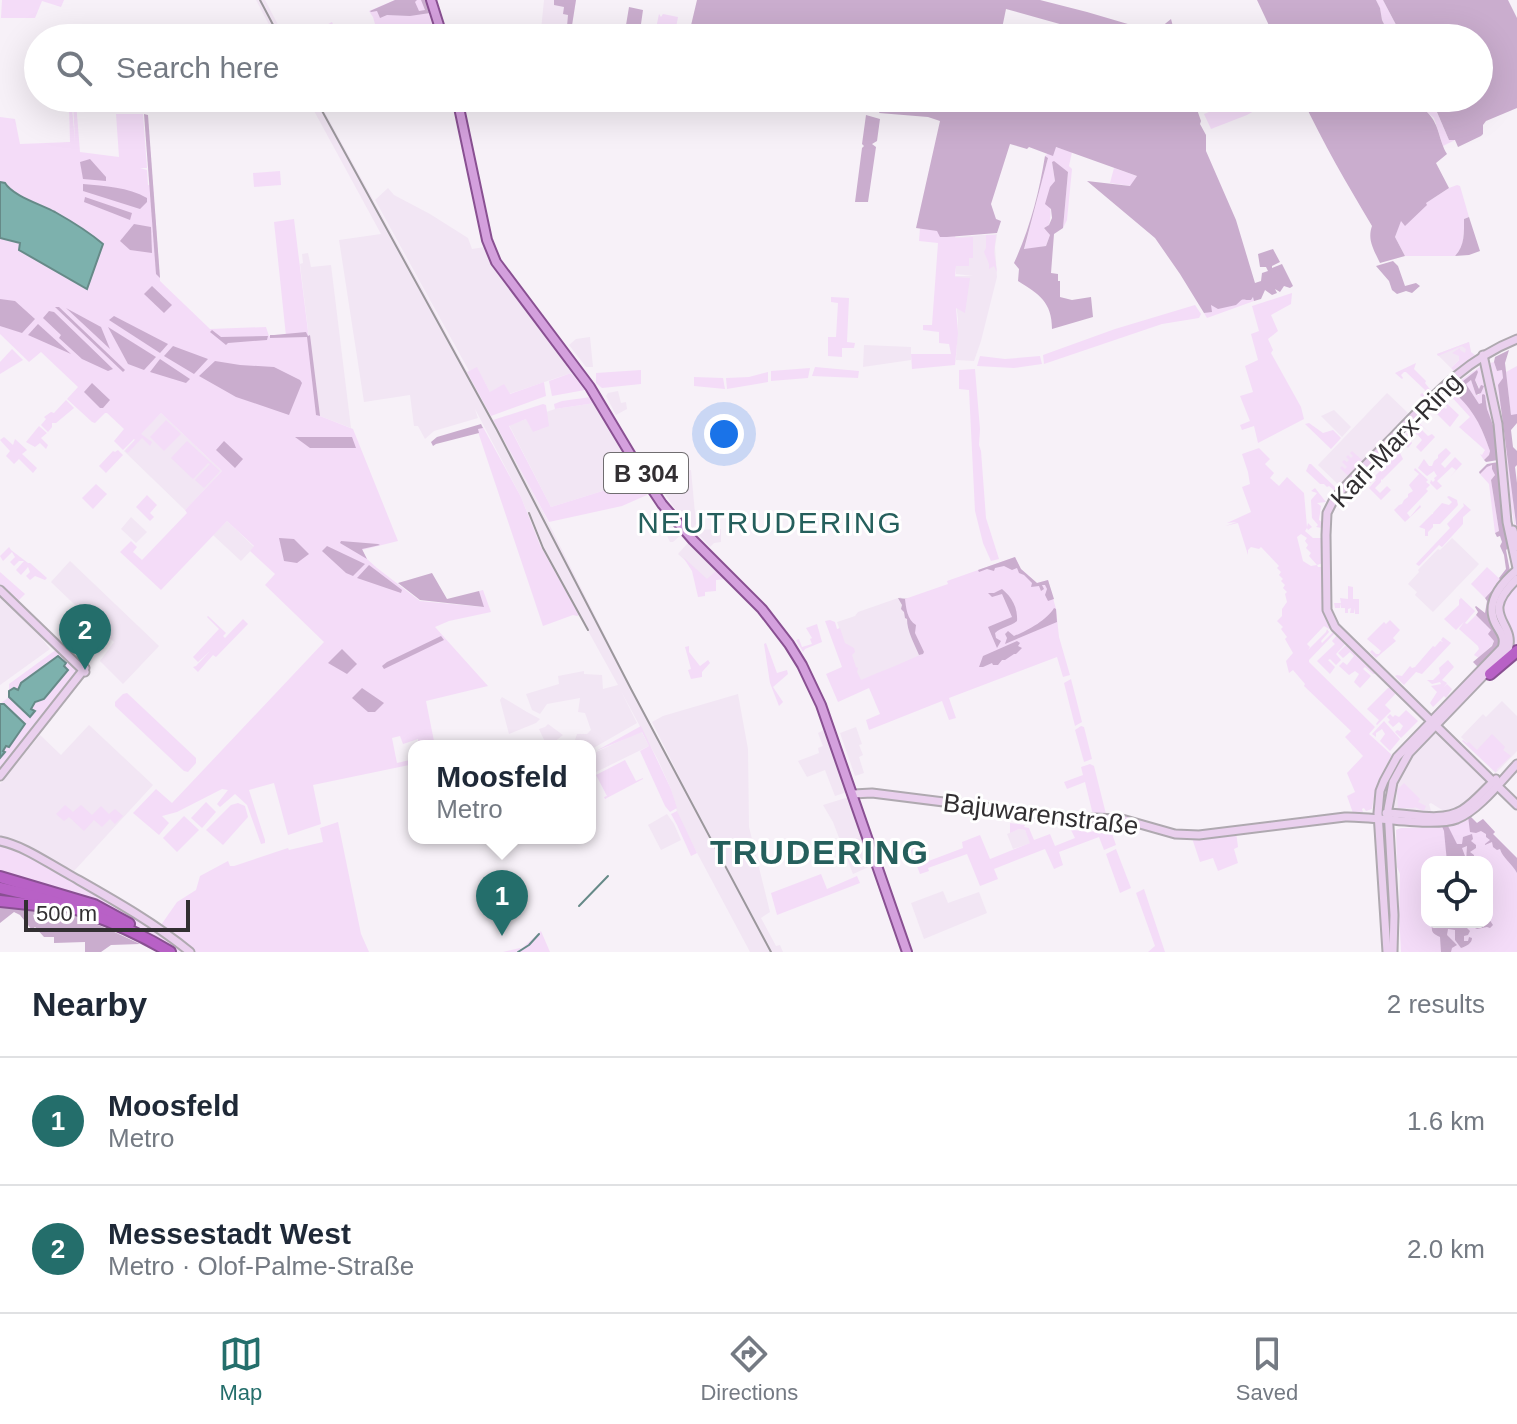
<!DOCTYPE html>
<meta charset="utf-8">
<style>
:root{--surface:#fff;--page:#f2f2f3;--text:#1f2937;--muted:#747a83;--line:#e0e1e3;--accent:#246e6b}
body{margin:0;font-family:Helvetica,sans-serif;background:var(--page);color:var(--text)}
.controls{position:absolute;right:24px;bottom:24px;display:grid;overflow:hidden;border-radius:16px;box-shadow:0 8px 32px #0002}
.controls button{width:72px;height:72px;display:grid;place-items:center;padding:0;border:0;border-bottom:2px solid var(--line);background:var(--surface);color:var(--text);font:40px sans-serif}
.scale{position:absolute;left:24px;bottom:20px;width:166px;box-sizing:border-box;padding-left:8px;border:4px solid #322f32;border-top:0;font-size:22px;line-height:28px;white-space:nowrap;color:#322f32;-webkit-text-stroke:6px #fff;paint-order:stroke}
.you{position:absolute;left:724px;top:434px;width:28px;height:28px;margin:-20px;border:6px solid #fff;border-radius:50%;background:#1a73e8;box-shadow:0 0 0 12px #1a73e833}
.badge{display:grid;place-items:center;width:52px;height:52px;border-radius:50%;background:var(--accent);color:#fff;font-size:26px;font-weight:700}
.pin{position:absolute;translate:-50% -66px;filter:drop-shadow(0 2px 4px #0008)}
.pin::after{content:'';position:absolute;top:42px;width:28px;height:24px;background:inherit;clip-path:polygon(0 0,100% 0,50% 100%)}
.popup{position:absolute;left:408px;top:740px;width:188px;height:104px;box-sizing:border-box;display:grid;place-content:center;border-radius:16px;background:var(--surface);filter:drop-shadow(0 2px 6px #0005);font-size:26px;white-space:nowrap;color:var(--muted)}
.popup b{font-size:30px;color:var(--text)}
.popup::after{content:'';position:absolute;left:50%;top:100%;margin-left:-16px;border:16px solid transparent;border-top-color:var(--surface)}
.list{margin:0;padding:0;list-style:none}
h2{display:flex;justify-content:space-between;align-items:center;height:104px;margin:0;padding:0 32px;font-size:34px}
h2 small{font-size:26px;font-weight:400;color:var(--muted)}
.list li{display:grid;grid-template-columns:52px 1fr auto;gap:24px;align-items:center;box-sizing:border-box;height:128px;padding:0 32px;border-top:2px solid var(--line)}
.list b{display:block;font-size:30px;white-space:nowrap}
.list p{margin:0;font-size:26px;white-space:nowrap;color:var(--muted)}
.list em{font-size:26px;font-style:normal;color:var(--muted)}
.icon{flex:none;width:44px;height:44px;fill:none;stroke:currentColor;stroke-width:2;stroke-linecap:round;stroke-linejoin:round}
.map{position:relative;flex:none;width:1517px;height:952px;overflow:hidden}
.search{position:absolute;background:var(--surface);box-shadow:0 8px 32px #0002;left:24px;right:24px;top:24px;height:88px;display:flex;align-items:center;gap:20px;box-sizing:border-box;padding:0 28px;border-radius:44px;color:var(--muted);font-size:30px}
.sheet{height:360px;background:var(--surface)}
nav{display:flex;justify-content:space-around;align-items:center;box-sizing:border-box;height:112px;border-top:2px solid var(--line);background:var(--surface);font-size:22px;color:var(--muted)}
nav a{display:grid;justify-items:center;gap:4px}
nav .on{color:var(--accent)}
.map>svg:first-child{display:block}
.built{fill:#f2e6f4}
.green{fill:#f4dcf8;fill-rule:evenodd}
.forest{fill:#caadce}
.water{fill:#7db1ad;stroke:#668a88;stroke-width:2}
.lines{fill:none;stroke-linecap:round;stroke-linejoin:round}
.stream{stroke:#668a88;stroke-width:2}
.secondary-casing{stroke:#afa9b0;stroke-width:11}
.primary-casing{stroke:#895092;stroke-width:12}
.highway-casing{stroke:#895092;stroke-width:14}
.secondary{stroke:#ead0ee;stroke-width:7}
.primary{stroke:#d4a0dd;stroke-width:8}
.highway{stroke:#b861c6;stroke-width:10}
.rail{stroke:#9b979c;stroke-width:2}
.labels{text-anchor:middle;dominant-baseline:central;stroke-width:6;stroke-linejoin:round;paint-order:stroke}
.shield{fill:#fff;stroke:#706d70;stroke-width:2}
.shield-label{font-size:24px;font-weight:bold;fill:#322f32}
.street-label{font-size:26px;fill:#322f32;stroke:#fff}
.quarter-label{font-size:30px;letter-spacing:2px;fill:#255f5c;stroke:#fff}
.district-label{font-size:34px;font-weight:bold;letter-spacing:2px;fill:#255f5c;stroke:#fff}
</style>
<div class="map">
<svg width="1517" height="952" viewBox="0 0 1517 952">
<rect width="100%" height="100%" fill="#f7f1f8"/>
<!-- built -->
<g class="built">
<path d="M256,0h9l20,38h-9z"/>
<path d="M544,0h32l-6,38h-41v-9l12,1z"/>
<path d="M307,98h10l106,192 119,220 90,179 49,91 -29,-58 11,-6 75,-22 10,55 1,78 21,85 -9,6 15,28 4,-1 3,7h-33l-71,-133 -8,-30 -13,-29 -37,-69 16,32 -47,27v-4h-13l-2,-6 2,-6h10l4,-4 -6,-17 -7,-1 2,-14 -33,6 -7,10 -8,-4 -6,-16 33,-10 -1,-8 26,-5v3l18,1 1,14 15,-4 -78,-141 -19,-47 -46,-88 3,9 -44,13 -9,8 -7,-13h-4l-4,-31 -46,7 -25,-162 42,-6z"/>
<path d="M388,188l6,7 36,19 38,24 4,11 13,-2 11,23 78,102 -65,22 -19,-2 -13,-24 -8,3 -94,-171z"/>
<path d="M997,234l-2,13 2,30 -16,64 -7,20 -18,-1 2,-41 -2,-16 -1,-27h18l-17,-2v-37z"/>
<path d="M308,253l3,14 20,-2 20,163 -31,-12 -2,-4 -18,-148 3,-1 -1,-9z"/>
<path d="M590,337l3,30h-7l-17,-22 7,-6z"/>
<path d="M1469,342l2,10 -8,3 -12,13 -14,-14z"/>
<path d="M864,345l47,2v13l-48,7z"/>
<path d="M618,391l3,12 5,-1 1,7 -11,6 -10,-19 2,-3z"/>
<path d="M1387,393l22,21 -69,72 -22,-21z"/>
<path d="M595,403l46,76 -90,28 -42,-82 46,-16z"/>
<path d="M1334,410l17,17 -9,10 -21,-21z"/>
<path d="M161,413l61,58 -37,39 -61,-59z"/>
<path d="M691,470l5,54 -4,5 -17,-20 -23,-34z"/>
<path d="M661,509l20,26 -8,7h-3l-2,-4 -10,-26z"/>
<path d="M131,517l16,15 -11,11 -15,-14z"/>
<path d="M227,521l27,26 -13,14 -28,-26z"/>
<path d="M721,529v13l-7,1 -4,4 -13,-14 3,-3z"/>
<path d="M1452,538l27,26 -46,48 -18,-17 2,-3 -9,-8 11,-12 -1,-2 20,-21 2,1z"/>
<path d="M687,544h3l27,26 -10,10 -29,-26z"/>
<path d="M70,561l89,85 -36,38 -23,-23 14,-19 -63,-60z"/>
<path d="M901,597l11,31 14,27 -67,28 -22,-61 18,-6 3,-4z"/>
<path d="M0,598l39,37 11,14 -50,36z"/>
<path d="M502,697l25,15 13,7 -4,4 -27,11 -9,-34z"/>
<path d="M1502,701l15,15v35l-20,21 -36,-35 22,-23 3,3z"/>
<path d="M548,724l15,11 -10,8 -7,1 -7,-15 6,-2z"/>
<path d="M89,725l64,60 -79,86 -43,-23 -31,-12v-52l40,-49 21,20z"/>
<path d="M856,727l6,17 -3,1 4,10 -4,2 5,16 -9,3 -15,-43z"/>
<path d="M826,729l21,63 -12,4 -10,-26 -18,7 -9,-16 21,-8 -1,-5 5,-2 -5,-13z"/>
<path d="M641,731l8,15 -59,29v-20z"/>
<path d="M1436,732l51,49 -1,3 -15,15 -15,10 -9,4 -16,-10 -2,1 3,10 -40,-5 3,-19 8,-20 10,-14z"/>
<path d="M849,797l24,68 -20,9 -20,-52 -10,-17z"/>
<path d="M667,814l7,10 7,16 -20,10 -13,-25z"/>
<path d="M1019,829l6,1 6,13 -18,6 -6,-15z"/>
<path d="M943,891l5,12 31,-11 8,21 -63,26 -13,-36z"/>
</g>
<!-- green -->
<g class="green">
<path d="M2,0h62l-3,7 -19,-6 -7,17h-34z"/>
<path d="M395,0h32l12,38h-60l-6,-21 -4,-6z"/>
<path d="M1376,0h7l20,38h-12l-9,-18 -2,-12z"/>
<path d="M659,14l2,3 2,-3 15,3 -4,21h-20z"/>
<path d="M332,22l7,16h-34l3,-3z"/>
<path d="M1244,98h33l-30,17 -36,14 -7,-15z"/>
<path d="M1424,98h7l18,42h6l-12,6 -9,-28 -8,-7v-11z"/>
<path d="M73,102h3l4,50 39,5 -3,-43h27l4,54h-7l7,2 1,15 5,1 7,95 50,48 56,-2 3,9h17l-12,-114 20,-3 24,193 2,4 33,13 45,112 -36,9 5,9 10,9 43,33 63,6 -4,-16 4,-1 8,22 -42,9 -14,6 53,59 -62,15 9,45h-16l-1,-7 -15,5 -3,-8 -8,2 5,25 17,-4v5l-101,21 8,39 -33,11 -14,-52 -25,7 16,50v3l-4,1 -14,-39 -12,-11 -15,13 -3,-3 11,-14 -6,-1 -45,23 -15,4 7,7 -10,12 -26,-22 23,-24 16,14 152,-161 -59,-57 10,-11 -25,-23 4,-5 -27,-25 -66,69 -41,-38 11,-11 6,6 -4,5 9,8 45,-47 -2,-3 37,-39 -61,-58 -20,21 11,8 -2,4 -8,-8 -14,15 -3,-2 10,-11 -1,-1 -11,11 -9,-9 10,-12 -17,-16h-2l-10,10 -3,-1 -25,-23 11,-12 -37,-35 -12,10 -29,-28v-217l15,2 5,25 50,-2 -1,-35h3l3,35z"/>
<path d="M1055,147l17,5 -3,14 3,3 -5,51 -4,8 5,-56 -16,-10 3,19c-10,14 -1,28 -6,44l-5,3 6,7 -4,11 -22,4 24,-92 -3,-2z"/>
<path d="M1114,168l23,8 -6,10 -21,-3z"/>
<path d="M280,171l1,14 -27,2 -1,-14z"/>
<path d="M1457,185l3,1 9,31 -5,2c0,13 1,28 -9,37h-50l-10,-19 6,-18 48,-31z"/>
<path d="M920,228l18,3 9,6 8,-1 1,2 17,-1v21h-4v8h-13l-1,11 15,1 -5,35 -9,-5 2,25 -3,32 -43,4 -1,-15h40l-2,-10 -10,-1v-11l-16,-2v-5h9l6,-82 -19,-2z"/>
<path d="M986,235h10l-2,17 3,20 -3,-6 -5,3v-5l-5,-12 2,-4z"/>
<path d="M1292,293l-1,11 -20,11 7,16 -10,8 5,11 -2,3 30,54 3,12 -46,24 -4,-17 -12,4 -2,-5 10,-4 -10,-25 13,-4 -8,-26 13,-6 -7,-26 8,-3 -7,-25z"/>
<path d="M1254,296v5l-47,17 -3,-5h2l4,-8 20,1 14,-9 7,3z"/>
<path d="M831,297l18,1 -2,44 8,1 -1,5h-12v9l-14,-1v-19h8l2,-34 -7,-1z"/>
<path d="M1195,305l6,9 -2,4 -37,6 -118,40 -1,-9 72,-26z"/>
<path d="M1469,342l2,10 5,4 -22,15 -3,-3 8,-8v-4l-7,-3 8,-5v2l5,3 1,-4 -4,-3 -24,10 -1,-2z"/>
<path d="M12,349l11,11 -23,14v-12z"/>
<path d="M980,356l25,3 35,-3 2,8 -28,4 -37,-2z"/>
<path d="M1494,362l3,9 5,-1 1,8 -4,7 11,82 7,72 -7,-38 -8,-87 -12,-51z"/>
<path d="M1416,363l-2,6 12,12 -1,2 7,9 -7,7 -5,-4 2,-2 2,1 1,-4 -19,-18h-2l-3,3 2,3 -1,1 -7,-6z"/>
<path d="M1484,364l17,96h-3l-3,-25 -8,-26 -1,-10 -4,-1v4l-1,3 -2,-1 -13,-20 5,-4 5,15h3l1,-6 -5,-9 3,-9 -15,10 -2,-1z"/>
<path d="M1517,366v49l-6,1 -5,-44z"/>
<path d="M477,367l13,25 14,-8 6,10 34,-12 2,14 -55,20 -24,-44z"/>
<path d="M815,367l44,4 -1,7 -46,-2z"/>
<path d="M810,368l-2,10 -37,3v-10z"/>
<path d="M975,369l5,60 -1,16 2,6 5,67 13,41 -8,2 -8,-18 -8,-32 -6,-121 -10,-1v-19z"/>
<path d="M641,370v14l-39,4 -6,-5v-10z"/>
<path d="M768,372v10l-41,7 -1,-11 23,-1z"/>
<path d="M571,373l14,17 -33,6 -3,-15z"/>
<path d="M694,377l29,1 2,11 -31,-3z"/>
<path d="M1449,390l3,3 2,-2c20,20 27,33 36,60l-1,4 -5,5 -4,-6 2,1 3,-5 -26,-23 11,-10 -21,-23 -4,4 -2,-2z"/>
<path d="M591,397l4,6 -40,6 -1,-5 8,-3z"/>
<path d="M1441,398l18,17 -9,12 -19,-19 7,-6 8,7 1,-2z"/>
<path d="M66,400l8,8 -18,15h-4v4l-4,5 -7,-7 5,-6 -2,-2 7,-5 3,1z"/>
<path d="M543,404l3,1 3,21 -16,6 -7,-13 -17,7 42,81 90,-28 7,13 -1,3 -25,11 -73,16 -56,-102z"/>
<path d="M478,418l43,79 19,48 39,70 -2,1 -4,-1 -30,11 -66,-197 6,-2z"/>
<path d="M166,420l15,14 -17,17 -14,-14z"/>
<path d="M1418,422l12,11 -7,-6 -2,2 7,7 4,-2 3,3 -14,15 -5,-5 6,-7 -5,-6 -7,6 2,3 -4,5 -3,-3 3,-3 -5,-5z"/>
<path d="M1309,423l14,10 10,-3 8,8 -10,11 -26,-25z"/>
<path d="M39,426l8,7 -6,5 7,7 -2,4 -6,-6 -5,4 -9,-5z"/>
<path d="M4,437l9,8 2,-6 12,11 -5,4 15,14 -4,5 -14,-14 -5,5 -8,-8 4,-5 -10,-11z"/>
<path d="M187,441l33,30 -16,17 -9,-8 15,-16 -2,-1 -15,16 -22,-21z"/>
<path d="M1259,448l11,11 -5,5 9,9 -4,5 9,8 8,-9 17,16 3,34 1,-4 4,4 -4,3 -1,-2 -2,3 8,7h9l1,25 -6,2 1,2h5c0,21 -3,44 9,62l-1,1 -7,-4 -17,18 3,3 -2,3 18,-18 1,-3 2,3 -8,9 1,2 11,-11 2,1 -26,27v2l66,65 -6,7 23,21c-10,17 -17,33 -20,54l-6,2 -2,-3 -2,1 1,3 -10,1 -6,-17 8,-4 -8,-19 16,-17 -18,-19 6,-6 -47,-45 1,-2 -12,-14 -4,3 -3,-12 7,-8 -8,-14 2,-2 -6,-8 2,-2 -6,-6 5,-5v-7l5,-7 -2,-8 2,-2 -4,-4 2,-3 -4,-4 2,-2 -4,-4 2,-3 -4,-4 2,-2 -18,-19 -2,2 -8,-2 -3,3v5l-10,-32 -13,3 12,-4 -10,1 24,-11 -9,-25 8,-3 -2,-12 -6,-18zM1301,534l6,4 -2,3 3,4 -2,3 5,5 -2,3 8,9 -6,1 -8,-5 -6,-24z"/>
<path d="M1446,448l5,5 -10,11 4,4 10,-11 7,7 -12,13 6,-7 -4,-3 -15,14 5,5 -5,4 -7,-7 1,-3 2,2 2,-2 -1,-2 3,-2 -3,-5 -7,5 -9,-8 6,-9 5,7h3l2,-5 4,-3v-3z"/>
<path d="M118,450l5,5 -17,18 -7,-7 14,-15 2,1z"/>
<path d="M1352,451l10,9 6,-5 1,1 -20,21 -9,-9 2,-2 3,3 2,-2 -5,-5 2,-2 3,2 2,-2 -3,-3 2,-2 3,3 2,-2 -3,-3z"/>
<path d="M1399,451l4,8 -21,21 -1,-1v3l-6,6 5,5 7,-7 4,4 -10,10 -12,-12 7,-8 -2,-1 -7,7 -5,-5 5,3 21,-21 4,2 -3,-3z"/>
<path d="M1309,464h2l26,25 -2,2 -6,-5 -2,1 -3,-3h-4l-14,-13z"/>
<path d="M1492,465l3,10 -4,5 8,51 -4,2 -6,-49 -9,-10 7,-7z"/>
<path d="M1415,468l13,12 -2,2 4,3 -4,4 2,2 -21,22 3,4 10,-12 1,2 -16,15 -11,-12 5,-5 3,-1 2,-4 4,-3v-3l5,-3 -4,-6 10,-11 -5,-4z"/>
<path d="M96,484l11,10 -14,15 -11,-11z"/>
<path d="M1315,488l11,14 -9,1 4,3 -2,14 3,2v6l-6,-1 2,-2 -6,-7 -1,-18 6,-7 -6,-2z"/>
<path d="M147,495l10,10 -7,8 4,4 -4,4 -14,-14z"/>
<path d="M1449,496l8,4 1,5 -18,19h-7v3l-5,5v4h-3v-7l-6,-2 13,-13h1v-1l9,-10 7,2 3,-3 -5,-5z"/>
<path d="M1463,503l8,7 -8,7v7l-21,23 -3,-2 -20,21 -3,-2 34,-36 -3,-4 17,-18z"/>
<path d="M9,547l2,3 17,13h2l17,15 -2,2 -10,-4 -5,4 -4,-4 4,-4 -2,-5 -7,8 -5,-5 8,-9h-5l-5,5 -4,-4 5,-5 -3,-5 -9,9 -3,-5z"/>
<path d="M683,557l24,22 10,-9 10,9 -11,1v11l-11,1v4l-7,1 -6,-26z"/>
<path d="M1015,557l6,12 16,14 11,-3 8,29 3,28 11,38 -7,2 -6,-20 -108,41 7,20 -7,2 -7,-19 -73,29 -3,-10 14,-6 -11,-26 -31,14 -12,-28 16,-7 -17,-46 5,-1 5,2 2,7 3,-1 5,15 9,5 1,4 -3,3 4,12 2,1 -1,4 4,8c23,-10 45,-18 63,-27l-12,-25 -10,-28 46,-16 -1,-3z"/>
<path d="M1487,567l15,14 -17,17 -14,-14z"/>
<path d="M0,572l25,22 -7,7 -18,-17z"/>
<path d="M1517,584v66l-8,3c8,-33 -27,-38 8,-69z"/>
<path d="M1348,586l5,1v12h6v15h-4v-6l-1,5h-4l1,-5 -3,1v4h-3v-5h-4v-5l-1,5h-5l-1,-5h7l-1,-5 8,1z"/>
<path d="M1458,595l17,16 -10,12 2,1 9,-9 15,15 3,11 -2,4 -13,13 -5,-3 5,-6 -1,-3 -19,-17 5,-7 -8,8 -12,-11 15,-14v-5l2,-2z"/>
<path d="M208,616l18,17 -3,3 2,2 18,-19 5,5 -32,33 -3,-2 -15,17 -5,-5 3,-1 14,-15 -12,11 -5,-5 26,-28 -12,-12z"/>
<path d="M1390,620l10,10 -7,8 3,3 -20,17 -6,-6 2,-2 4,4h3l2,-3 -14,-12 17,-17 2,2z"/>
<path d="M817,624l5,18 -17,7 -2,3 -7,-12 3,-1 3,8 10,-3 -2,-5 2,-1 -6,-10z"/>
<path d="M1337,635l9,8 -10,11 5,6 -5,5 -6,-6 -2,1 7,7 -5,7 -13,-13 18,-17 -3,-3z"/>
<path d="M1443,637l8,6 -29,31 -6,-2 -12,13 -9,-9 2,-1 5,1 8,-10 2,2 3,-1 18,-21 2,1 5,-6 3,1 -2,-2z"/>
<path d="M766,643l11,30 10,-3 1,4 -15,13 10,15 -4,4 -9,-23 -6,-39z"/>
<path d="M1347,644l29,30h-3l-8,-7 -2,2 8,7 -11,12 -6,-6 5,-8 -4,-3 -6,4 -10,-9 4,-4 4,3 7,-9 -4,-4 -7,6 -5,-5z"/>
<path d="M689,646v6l11,14 8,-6 2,3 -8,9v5l-11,2 -3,-9 3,-1 -6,-22z"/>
<path d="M57,649l21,22 -78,97v-64l9,-7v-13z"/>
<path d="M1448,660l6,7 -12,13 5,3 -3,4 3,-3 5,5 -6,9 -2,-2 -11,11 -3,-4 7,-11 -6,-6 10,-2 -1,-2 -8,2 -5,-4h6l7,-7 -1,-5z"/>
<path d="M1071,679l11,43 -7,4 -11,-43z"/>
<path d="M1388,688h3l5,5 -11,12 6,6 -14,14 -1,-1 3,-4 -12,-11z"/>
<path d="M127,693l69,65v5l-8,9 -4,-1 -69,-65v-4l8,-8z"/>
<path d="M1406,710l12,11 -17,17 -6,-6 2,-2 3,1 3,-5 -4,-4 -6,5 -5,-5 2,-2 -3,-3 3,-3 3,3 2,-2 4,2z"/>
<path d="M1384,721l16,18 -10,12 -10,-10 5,-7 -3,-5 -6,4v4l-4,-3z"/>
<path d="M641,726l30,63 6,19 -7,4 -5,-6 -25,-55 9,-5 -7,-14 -46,19z"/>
<path d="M1081,726l3,1 8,32 -8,3 -9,-32z"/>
<path d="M1492,734l13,13 -2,3 8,6 -14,13 -1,4 -34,-32 1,-1 4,3 2,-1 8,8z"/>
<path d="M625,760l11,21 7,-3v1l-38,20 -1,-2 3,-1 -11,-21z"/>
<path d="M1090,764l4,2 12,48 -2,1 -1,-2 -10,2 -8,-33 -18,7 -3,-7 19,-7 -2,-8z"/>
<path d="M1404,783l16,16 -2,3 8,4 -2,5 -9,-4 -1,1h-16l-1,-18z"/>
<path d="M206,802l10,10 -14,16 -11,-10z"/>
<path d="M238,803l7,3 3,11 -25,28 -17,-15 25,-25z"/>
<path d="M65,805l8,7 8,-7 11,10 9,-9 8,8 6,-5 8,7 -8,8 -5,-5 -8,8 -8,-7 -10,11 -15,-14 -5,4 -8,-7z"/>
<path d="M677,811l20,42 -6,3 -14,-31 -6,-11z"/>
<path d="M1472,813l-2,3 7,7 6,-4 12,13 -2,2 24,24v94h-116l-2,-40 1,-38 -3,-7 -1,-37 5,-2 40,-1v-3zM1427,862h60v60h-60z"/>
<path d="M184,816l15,14 -22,22 -14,-14z"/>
<path d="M338,822l23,112 8,18h-174l-34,-27 16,-23 19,-12 4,-14 28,-15 2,5h4l54,-18 1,2 34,-8 -3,-14z"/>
<path d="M1095,822h13l8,23 -12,5 -5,-13 -40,15 4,13 -9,4 -9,-20 -51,20 4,10 -18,7 -13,-32 -39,14 1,3 -9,3 -12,-31 9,-4 9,23 37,-14 -1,-6 18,-7 10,24 40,-16 -5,-13 -6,-1 -9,4v-10l15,2 -1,2 5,1 5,12 16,-6 5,12 20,-8 -4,-8 15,1 1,2 10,-3z"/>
<path d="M1236,832l2,15 -4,2 4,14 -20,8 -5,-13 -13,4 -8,-24z"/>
<path d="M0,845l18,5 115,62 55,40h-13l-55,-36 -120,-41z"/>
<path d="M1116,849l15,39 -11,5 -14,-39z"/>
<path d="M821,874l6,15 30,-13 3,7 -83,32 -6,-22z"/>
<path d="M1144,889l21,63h-17l7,-6 -19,-53z"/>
<path d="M541,931l9,21h-47l17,-4 1,1z"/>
</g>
<!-- forest -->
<g class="forest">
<path d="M395,0h22l-2,2 4,9 6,-1 -4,-10h5l4,13 -20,3 -23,-1 -7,3 -3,-7 -6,1 -1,-1z"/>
<path d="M554,0h22l-6,38h-4l2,-23 -5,-1 1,-7 -10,-2z"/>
<path d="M697,0h343l47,12 68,20 16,-13 5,19h-77v-3l-93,-26 -6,29h-312z"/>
<path d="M1257,0h119l4,8 2,12 9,18h-116z"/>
<path d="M1383,0h125l9,18v90l-31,13 -3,4v9l-2,2 -23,11 -3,-7h-6l-18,-42h48v-60h-76z"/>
<path d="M629,7l14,3 -4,28h-20l-8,-14 15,1z"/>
<path d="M887,98h306l8,23 -1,3 6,11v16l30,69 19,63 6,-2 1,-8 6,-2 -2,-4h-6l-2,-13 15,-5 7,13 -8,4v2l10,-4 11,22 -3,2 -6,-2 -4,6 -5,-3 2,4 -5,2 -7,-5 -4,9 -7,2 -1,-4 -2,3c-12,0 -6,-3 -15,5l-18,4 -7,-4 1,7 -8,1 -24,-39 -25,-36 -68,-57 43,5 7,-10 -81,-29 -3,9 -24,-9 -2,2 -17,-5 -19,60 5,15 5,2 -4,12 -50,4h-7l-3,-6 -21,-3 24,-107 -12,-4 -49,-4z"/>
<path d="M1302,98h122l2,2v11c14,13 12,28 21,43l-11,9 13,25 -23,15 1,2 -22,21 -4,-5 -6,16 10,19 -25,7c-6,-13 -13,-23 -8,-37 -25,-42 -49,-83 -70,-128z"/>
<path d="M144,114l4,1 12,163 -4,-4z"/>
<path d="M866,115l14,4 -3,22 -5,3 4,3 -8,55h-13l7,-54 2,-2 -2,-2z"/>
<path d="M1045,156l3,2 -24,91 22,-3 4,-11 -6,-7 5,-3 3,-7 -1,-9 -6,-5 5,-17 5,-6 -3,-19 2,-1 14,11 -5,56 -9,6 -3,39 7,1v7h2v16l12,3 19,-3 2,20 -41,12c0,-27 -13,-35 -34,-48l1,-12 -5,-6c16,-35 25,-70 31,-107z"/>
<path d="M90,159l16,18v4l-23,-2 -3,-17z"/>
<path d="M83,184c22,2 45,3 64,14v4l-7,7 -57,-18z"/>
<path d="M85,197l47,16 -2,7 -46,-18z"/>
<path d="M1469,217l11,34 -11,4 -14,1c10,-10 9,-24 9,-37z"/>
<path d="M134,224l17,3 1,26 -22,-3 -10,-9z"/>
<path d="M1393,261l5,5 7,20 11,-3 4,3 -8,7 -6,-2 -9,3 -5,-4 -3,-9 -13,-15z"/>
<path d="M152,286l20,19 -8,8 -20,-19z"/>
<path d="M0,299l15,2 20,18 -13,14 -22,-7z"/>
<path d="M55,307h4l66,63 -2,2z"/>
<path d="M66,308l35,19 9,22z"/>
<path d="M49,311l5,1 59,57 -5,2 -26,-12 -23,-21 2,-3 -18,-17z"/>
<path d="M114,316l54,28 -8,9 -51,-33z"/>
<path d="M38,324l33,30 -43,-19z"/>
<path d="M108,327l48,30 -12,13 -16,-6z"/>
<path d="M212,330l9,7 47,-1 -1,4 -39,3 -2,2 -16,-13z"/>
<path d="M306,332l2,4 2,-1 10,81 -4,-1 -9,-78 -37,1v-3h4z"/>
<path d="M173,346l35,13 -14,15 -30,-18z"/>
<path d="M1509,350l-4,13 6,52 6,-1v9l-6,7 2,17 4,4v14l-2,2 2,16v48l-19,-146 5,-7 -1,-8 -5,1 -3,-9 1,-5z"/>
<path d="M160,359l30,20 -4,4 -36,-11z"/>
<path d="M215,361l25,4 34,2 26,13 2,3 -13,32 -53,-18 -37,-21z"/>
<path d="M1477,370l1,2 -3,8 4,9 2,-4 3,1 -3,7 -5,2 -5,-15 -5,4 13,20 3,-1v-8l1,-1 2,1 2,14 7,19 4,32 -12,2 -2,-2 5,-5 1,-4c-9,-26 -16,-40 -36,-59l-2,1 -3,-3 12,-10 2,1z"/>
<path d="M92,383l18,17 -7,8h-3l-16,-16z"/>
<path d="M481,424l2,4 -5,1 1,4 -43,11 -3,2 -2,-4 6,-5z"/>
<path d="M295,437h57l4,11h-46z"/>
<path d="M224,441l19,18 -8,9 -19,-18z"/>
<path d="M1498,462l7,69 4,16 -3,3 4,21c-6,9 -20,23 -19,34 0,13 8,26 10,40l-23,22 -5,-5 19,-16 2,-5 -6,-7 3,-4 -15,-15 2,-3 -3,-5 1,-1 9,7 2,-12 -2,-3 16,-17 -2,-3 7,-9 -2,-14 -4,-9 2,-4 -2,-6 -3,1 -2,-4 4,-2 -8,-51 4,-5 -3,-6v-4l-5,2 -7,7 -1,-2 8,-8z"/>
<path d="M279,538l15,1 15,15 -12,9 -13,-2z"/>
<path d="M341,541l37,3 2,1 -18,4 5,10 -27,-16z"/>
<path d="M327,546l38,18 -12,12 -7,-3 -24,-22z"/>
<path d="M1015,557l6,12 16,14 11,-3 6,19 -6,2 -3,-6 2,-6 -2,-4h-3l2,4 -3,2 -2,-5 -8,1 1,-4 -8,-8 -5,-2 -2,-5 -5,2 -8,-4 -9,2 -1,3 -7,-2 -8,3 -1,-2z"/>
<path d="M369,565l33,25 -1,3 -44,-15z"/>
<path d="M432,573l15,26 32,-8 5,16 -64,-7 -22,-17z"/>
<path d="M1002,589c10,8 16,19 15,32 -7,6 -16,6 -22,12l1,5 5,3 -4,7 -9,-21 24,-10 -10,-23 -10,3 -4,-4h6z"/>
<path d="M898,598l10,1h-3c1,8 2,21 11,26l-1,8 9,19 -1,2 -4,1c-5,-12 -12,-24 -12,-36l-2,-1 -1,-6 -3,-3 1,-4z"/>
<path d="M1054,608l2,1 1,13 -52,22 2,-6 -2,-4 3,-3 6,5c13,-5 33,-16 40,-28z"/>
<path d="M441,636l3,4 -60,29 -2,-3 5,-4z"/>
<path d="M1017,641l3,2 -2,3 4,2 -6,6h-2l-9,6h-3l-4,5h-5l-1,-2 -9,4h-4l4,-11z"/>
<path d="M342,649l15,15 -10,10 -19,-11z"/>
<path d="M362,688l22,15 -9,9h-7l-16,-14z"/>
<path d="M1472,813l-2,3 7,7 6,-4 12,13 -2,2 24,24v15c-4,-8 -15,-16 -17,-24l-3,1 -4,-3 -1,-5 -7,3v-1l5,-4 -4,-3v-3l-5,-3 -5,2 -6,-1 -2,-16z"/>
<path d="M1441,824h6l10,20h5l1,-7 9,-3 1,5 -2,2 5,4v3l-6,4 4,3v5l2,2h-10l1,-16 -5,2 3,8v6h-18l-3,-31z"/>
<path d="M0,903c15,1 30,1 44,4 34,8 65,22 96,37l-29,1 -10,7h-16v-10l-31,1v-6h-10l-9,-10 -3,3 -12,-15 -6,-3 -14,11z"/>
<path d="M1487,916l6,9 -3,3 -3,-1 -10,2 -10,-5v4l3,3 -2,4 -4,1v5h4l1,-4 3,1c0,5 -5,8 -11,10l-6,-8v-10l-7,-1 -1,6 10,10 -5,3 -1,4h-10l-1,-15c-6,-3 -9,-4 -8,-11l4,-4h51z"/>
</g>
<!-- water -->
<g class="water">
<path d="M0,182l5,1c8,13 35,21 50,29 16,9 34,20 48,32l-16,45 -68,-39 1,-7 -20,-5z"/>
<circle cx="88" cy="643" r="11"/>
<path d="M58,656l8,7 -2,3 4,4 -24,29 -9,3 -4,7 4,2 -5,6 -21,-20v-6l5,-3 4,2 3,-7z"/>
<path d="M0,704h4l21,20 -16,23 -3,-1 -3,5 2,1 -5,6z"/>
</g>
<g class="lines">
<!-- stream -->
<g class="stream">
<path d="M579,906l29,-30"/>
<path d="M518,952l11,-7 10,-11"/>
</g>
<defs>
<g id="secondary">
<path d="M1517,339c-51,20 -85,58 -122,96 -21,21 -42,42 -61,64l-7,14 -1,22 1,75 8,17 182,178"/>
<path d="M1483,355l15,69 9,98 10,46"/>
<path d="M1513,530l4,17"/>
<path d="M0,590l85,82"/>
<path d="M0,776l85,-108"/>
<path d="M853,794l19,-1 191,24 59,2 53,15 24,1 146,-18c30,-1 88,11 112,2 22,-9 44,-38 60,-55"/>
<path d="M1386,813c24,0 54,10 76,-3 13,-8 23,-21 34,-31"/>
<path d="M0,841c24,5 46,21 68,33 42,24 84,47 122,78"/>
<path d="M1387,952l-9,-139 2,-22 4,-10 13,-24 105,-109c5,-14 -6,-18 -9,-31 -5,-18 11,-36 24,-47"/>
<path d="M1393,952l1,-37 -6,-106 5,-27 16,-29 99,-103c9,-29 -31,-33 9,-71"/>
</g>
<g id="primary">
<path d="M431,0l12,38"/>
<path d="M457,98l30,142 9,22 94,125 54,90 18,27 31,36 69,69 27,35 13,21 19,40 86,247"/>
</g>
<g id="highway">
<path d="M1490,674l27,-23"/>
<path d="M0,877l94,28 35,19"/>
<path d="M0,888c60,13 117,32 170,64"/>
<path d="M0,901l47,5"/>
</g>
</defs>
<!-- secondary casing -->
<use href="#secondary" class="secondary-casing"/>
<!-- primary casing -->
<use href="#primary" class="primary-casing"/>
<!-- highway casing -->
<use href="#highway" class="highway-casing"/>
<!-- secondary -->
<use href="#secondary" class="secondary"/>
<!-- primary -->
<use href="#primary" class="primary"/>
<!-- highway -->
<use href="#highway" class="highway"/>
<!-- rail -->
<g class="rail">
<path d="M260,0l20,38"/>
<path d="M315,98l182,332 134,259 140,263"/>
<path d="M529,513l14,35 45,82"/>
</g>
</g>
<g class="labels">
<!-- shield labels -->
<rect class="shield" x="604" y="453" width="84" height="40" rx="6"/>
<g class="shield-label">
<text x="646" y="473">B 304</text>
</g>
<!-- street labels -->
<g class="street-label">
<text transform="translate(1396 440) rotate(-46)">Karl-Marx-Ring</text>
<text transform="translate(1041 814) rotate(7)">Bajuwarenstraße</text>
</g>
<!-- quarter labels -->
<g class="quarter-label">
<text x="770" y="522">NEUTRUDERING</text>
</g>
<!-- district labels -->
<g class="district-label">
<text x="820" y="852">TRUDERING</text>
</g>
</g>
</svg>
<div class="controls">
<button><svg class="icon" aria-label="locate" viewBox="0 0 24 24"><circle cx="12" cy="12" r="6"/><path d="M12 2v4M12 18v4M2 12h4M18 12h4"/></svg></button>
</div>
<div class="scale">500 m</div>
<div class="you"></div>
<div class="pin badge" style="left:502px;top:936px">1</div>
<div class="popup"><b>Moosfeld</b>Metro</div>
<div class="pin badge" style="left:85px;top:670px">2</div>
<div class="search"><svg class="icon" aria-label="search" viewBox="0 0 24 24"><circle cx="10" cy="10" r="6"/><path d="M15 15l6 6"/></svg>Search here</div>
</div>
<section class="sheet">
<h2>Nearby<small>2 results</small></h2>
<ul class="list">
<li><span class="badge">1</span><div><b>Moosfeld</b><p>Metro</p></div><em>1.6 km</em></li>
<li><span class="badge">2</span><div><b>Messestadt West</b><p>Metro · Olof-Palme-Straße</p></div><em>2.0 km</em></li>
</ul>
</section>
<nav>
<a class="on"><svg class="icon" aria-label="map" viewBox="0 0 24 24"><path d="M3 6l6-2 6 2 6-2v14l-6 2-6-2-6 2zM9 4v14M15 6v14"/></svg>Map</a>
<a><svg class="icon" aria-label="directions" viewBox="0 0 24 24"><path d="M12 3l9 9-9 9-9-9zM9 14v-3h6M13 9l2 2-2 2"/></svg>Directions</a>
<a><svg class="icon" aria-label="saved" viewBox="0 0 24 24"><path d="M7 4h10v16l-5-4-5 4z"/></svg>Saved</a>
</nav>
